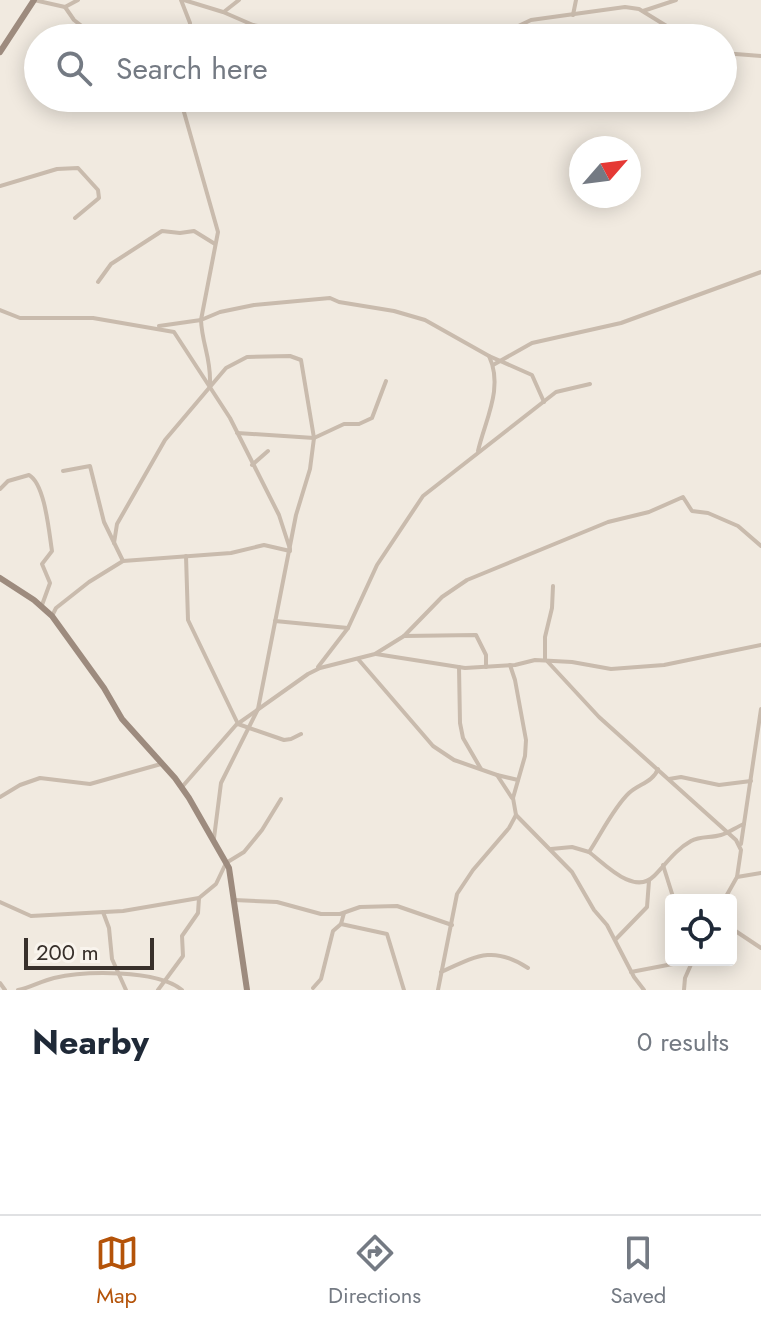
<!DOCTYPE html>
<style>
:root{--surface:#fff;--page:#f6f6f7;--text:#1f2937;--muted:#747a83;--line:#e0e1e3;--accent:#b45309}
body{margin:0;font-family:Jost,sans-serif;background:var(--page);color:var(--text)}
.controls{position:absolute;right:24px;bottom:24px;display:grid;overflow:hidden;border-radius:8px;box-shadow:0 4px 20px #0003}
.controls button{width:72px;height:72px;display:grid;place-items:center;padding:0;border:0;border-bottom:2px solid var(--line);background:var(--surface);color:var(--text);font:40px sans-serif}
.compass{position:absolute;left:569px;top:136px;width:72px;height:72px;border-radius:50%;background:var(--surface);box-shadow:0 4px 20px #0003;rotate:62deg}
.scale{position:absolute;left:24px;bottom:20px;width:130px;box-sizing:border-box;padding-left:8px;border:4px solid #38302b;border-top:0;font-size:22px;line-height:28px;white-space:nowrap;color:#38302b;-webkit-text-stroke:6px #f9f4ed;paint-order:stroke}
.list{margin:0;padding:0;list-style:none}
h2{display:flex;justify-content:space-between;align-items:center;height:104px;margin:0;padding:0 32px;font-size:34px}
h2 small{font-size:26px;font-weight:400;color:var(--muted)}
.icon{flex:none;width:44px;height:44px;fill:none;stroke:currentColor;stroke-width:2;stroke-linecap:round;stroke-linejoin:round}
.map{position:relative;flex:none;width:761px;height:990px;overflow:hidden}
.search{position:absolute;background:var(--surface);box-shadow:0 4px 20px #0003;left:24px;right:24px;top:24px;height:88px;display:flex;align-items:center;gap:20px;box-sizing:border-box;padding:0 28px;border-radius:44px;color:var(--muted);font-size:30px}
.sheet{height:224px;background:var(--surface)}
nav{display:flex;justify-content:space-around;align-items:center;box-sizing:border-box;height:112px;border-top:2px solid var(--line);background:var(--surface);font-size:22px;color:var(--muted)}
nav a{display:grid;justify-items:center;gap:4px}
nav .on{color:var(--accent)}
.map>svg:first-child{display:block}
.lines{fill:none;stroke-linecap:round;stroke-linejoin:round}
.street{stroke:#c9bbad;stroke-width:4}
.secondary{stroke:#9d8b7e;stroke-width:6}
</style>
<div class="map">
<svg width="761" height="990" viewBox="0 0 761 990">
<rect width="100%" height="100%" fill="#f1eae0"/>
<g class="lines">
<!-- street -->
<g class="street">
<path d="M34,0l31,7 13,-7"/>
<path d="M181,0l9,23v15"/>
<path d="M184,0l39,12 30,13 69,13"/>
<path d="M65,7l9,13 23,18"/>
<path d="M225,11l14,-11"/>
<path d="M643,11l33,-11"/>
<path d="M573,15l3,-15"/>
<path d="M500,38l12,-9 19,-9 94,-13 14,2 47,29"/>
<path d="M723,53l38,3"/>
<path d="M169,98l11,1"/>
<path d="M0,186l57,-17 21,-1 20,22 1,8 -24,20"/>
<path d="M98,282l13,-18 51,-33 18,2 14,-2 21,13"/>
<path d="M0,310l20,8h73l81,14 56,86 49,97 11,34"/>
<path d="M159,326l42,-6 17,-88 -38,-134"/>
<path d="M493,365l39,-22 89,-20 140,-51"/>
<path d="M210,383c1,-25 -8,-39 -9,-63l19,-8 34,-7 76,-7 9,4 55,9 31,9 64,36 43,19 12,27"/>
<path d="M237,433l77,5 30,-14h15l13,-6 14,-37"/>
<path d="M478,451c7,-31 26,-63 11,-95"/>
<path d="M252,465l16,-14"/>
<path d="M63,471l27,-5 14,56 19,39"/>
<path d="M0,489l8,-8 21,-6c16,9 20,57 23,76l-10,13 8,19 -8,22"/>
<path d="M114,543l3,-19 48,-84 61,-72 21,-11 43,-1 11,4 13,78 -4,31 -14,46 -38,194 -37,74 -7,55"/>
<path d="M186,556l2,64 50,104 46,16 7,-1 10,-5"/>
<path d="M52,616l4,-8 33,-26 34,-21 108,-8 33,-8 26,6"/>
<path d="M275,621l73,7"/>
<path d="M404,636l72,-1 10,20v12"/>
<path d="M376,654l89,14 50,-3 20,-5 37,2 39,7 53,-4 97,-20"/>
<path d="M358,659l75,87 21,14 43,15 15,23"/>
<path d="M545,660v-23l7,-29 1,-22"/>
<path d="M548,662l51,55 137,123 5,10 -4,27"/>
<path d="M318,667l30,-39 29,-63 46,-69 133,-104 34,-8"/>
<path d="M459,667l1,56 3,15 18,31"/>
<path d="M497,775l21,5"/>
<path d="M669,779l12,-2 38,8 32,-4"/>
<path d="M182,787l54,-62 72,-51 12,-6 55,-14 29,-18 38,-39 25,-17 141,-58 41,-10 34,-15 9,14 16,2 30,13 23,20"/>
<path d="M0,797l20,-12 20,-7 50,6 71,-20"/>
<path d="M516,815l56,57 22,38 13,15 27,52 10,13"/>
<path d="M741,844l20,-135"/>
<path d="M551,849l21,-2 17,5c12,-18 25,-45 40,-59 10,-9 24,-11 29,-24"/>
<path d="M589,852c16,12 45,44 65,24 12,-12 21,-26 37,-35 9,-5 20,-3 30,-6 8,-2 15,-8 23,-11"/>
<path d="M663,865l11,35"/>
<path d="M234,900l43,2 44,12h19l20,-7 37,-1 55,19"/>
<path d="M724,900l13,-23 24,-4"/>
<path d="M0,902l31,14 92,-5 76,-13 17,-14 10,-21 18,-11 18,-22 19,-31"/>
<path d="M103,912l6,16 3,31 14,31"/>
<path d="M341,924l46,10 17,56"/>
<path d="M731,928l30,20"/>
<path d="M616,939l31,-32 2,-26"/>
<path d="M441,972c35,-16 52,-27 87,-4"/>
<path d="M631,972l47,-9 13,1"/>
<path d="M0,983l5,7"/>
<path d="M313,988l8,-9 12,-48 8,-7 3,-11"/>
<path d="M18,990c12,-2 23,-9 36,-12 30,-7 103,-9 128,12"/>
<path d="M158,990l25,-34 -1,-20 16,-23 1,-15"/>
<path d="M438,990l19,-96 16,-24 36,-42 7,-13 -3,-17 12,-42 1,-16 -11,-60 -5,-15"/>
<path d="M684,990l1,-12 8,-18"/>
</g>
<!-- secondary -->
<g class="secondary">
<path d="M0,52l34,-52"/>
<path d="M0,578l34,22 18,16 52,72 18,31 53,59 14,20 40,70 18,122"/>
</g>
</g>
</svg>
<div class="controls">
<button><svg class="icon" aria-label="locate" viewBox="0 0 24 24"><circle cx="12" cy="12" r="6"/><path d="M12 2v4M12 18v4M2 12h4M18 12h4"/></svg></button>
</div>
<svg class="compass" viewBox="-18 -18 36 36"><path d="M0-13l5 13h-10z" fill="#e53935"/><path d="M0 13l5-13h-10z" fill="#747a83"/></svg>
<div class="scale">200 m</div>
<div class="search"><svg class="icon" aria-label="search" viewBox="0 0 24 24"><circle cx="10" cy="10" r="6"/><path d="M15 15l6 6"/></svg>Search here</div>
</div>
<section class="sheet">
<h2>Nearby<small>0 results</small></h2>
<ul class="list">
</ul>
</section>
<nav>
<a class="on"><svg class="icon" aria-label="map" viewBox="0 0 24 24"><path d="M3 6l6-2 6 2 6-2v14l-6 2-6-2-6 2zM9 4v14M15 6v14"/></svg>Map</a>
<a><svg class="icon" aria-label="directions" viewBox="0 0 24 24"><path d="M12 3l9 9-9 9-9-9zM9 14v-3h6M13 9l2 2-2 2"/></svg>Directions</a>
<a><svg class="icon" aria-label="saved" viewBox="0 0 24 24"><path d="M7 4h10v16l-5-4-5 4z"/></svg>Saved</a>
</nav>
